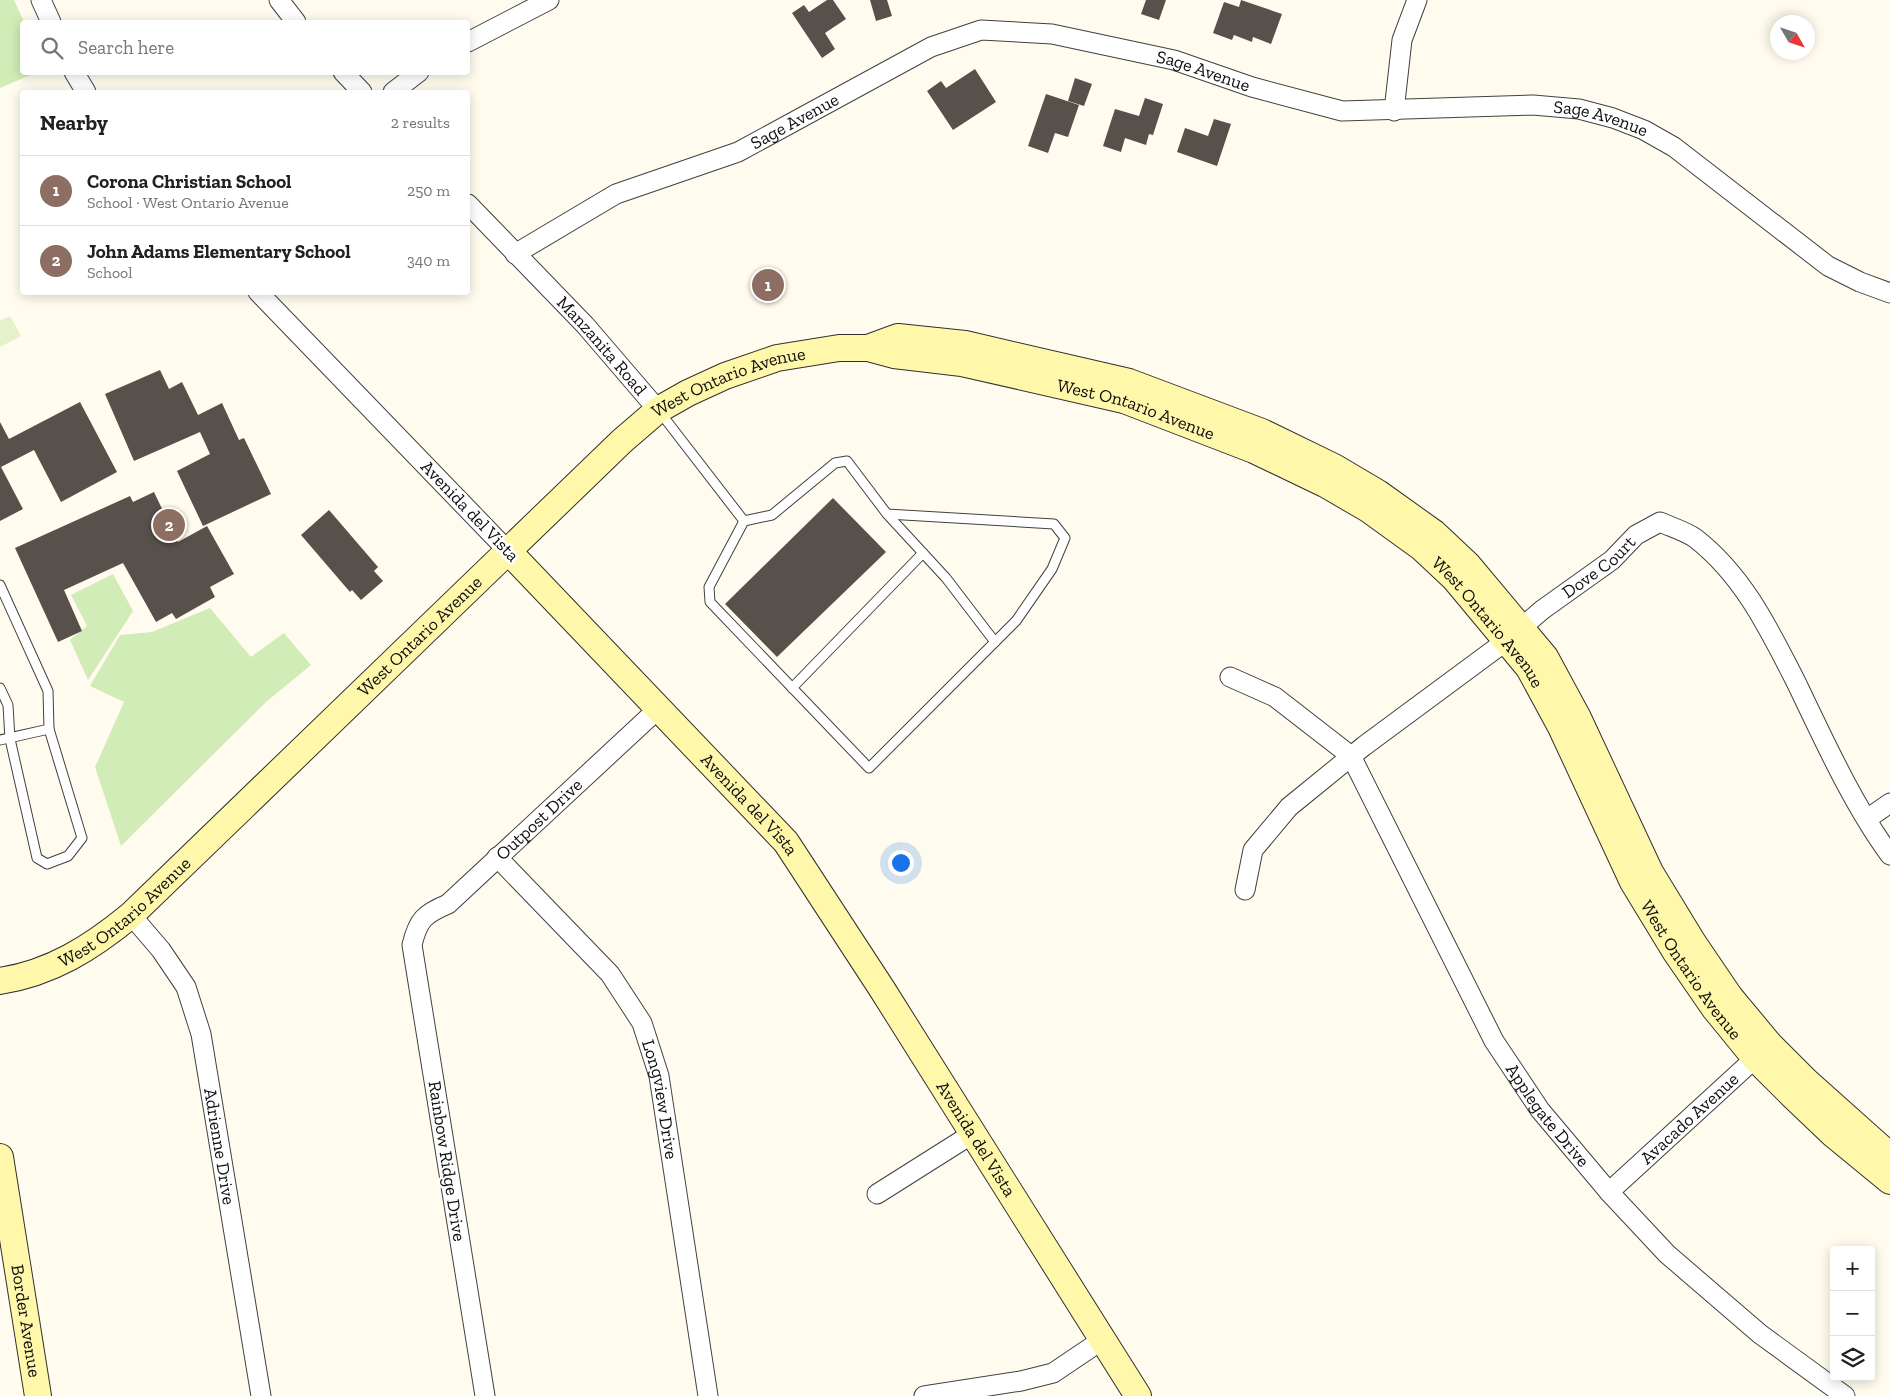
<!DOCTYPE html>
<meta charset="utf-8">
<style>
:root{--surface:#fff;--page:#f6f6f6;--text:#202124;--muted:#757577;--line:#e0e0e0;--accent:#db2777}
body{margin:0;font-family:"Zilla Slab",serif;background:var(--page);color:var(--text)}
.controls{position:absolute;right:15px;bottom:15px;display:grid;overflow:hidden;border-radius:5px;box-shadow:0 2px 12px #0003}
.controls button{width:45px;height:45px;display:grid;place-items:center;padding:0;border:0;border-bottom:1px solid var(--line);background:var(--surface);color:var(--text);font:25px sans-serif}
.compass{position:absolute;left:1770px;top:15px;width:45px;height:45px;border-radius:50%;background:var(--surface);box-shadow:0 2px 12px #0003;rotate:129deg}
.you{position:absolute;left:900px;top:862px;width:18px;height:18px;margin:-12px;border:4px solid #fff;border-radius:50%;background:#1a73e8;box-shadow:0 0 0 8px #1a73e833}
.badge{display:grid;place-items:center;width:32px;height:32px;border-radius:50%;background:var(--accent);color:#fff;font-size:16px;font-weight:700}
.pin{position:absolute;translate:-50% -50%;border:2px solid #fff;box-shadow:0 1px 5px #0006}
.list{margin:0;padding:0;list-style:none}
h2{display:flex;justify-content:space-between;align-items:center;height:65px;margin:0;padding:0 20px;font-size:21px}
h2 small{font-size:16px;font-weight:400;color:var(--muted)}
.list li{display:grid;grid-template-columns:32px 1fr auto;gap:15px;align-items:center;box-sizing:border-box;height:70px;padding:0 20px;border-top:1px solid var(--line)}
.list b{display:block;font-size:19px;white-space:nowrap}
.list p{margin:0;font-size:16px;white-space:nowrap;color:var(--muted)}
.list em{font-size:16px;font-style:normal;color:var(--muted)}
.icon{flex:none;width:28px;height:28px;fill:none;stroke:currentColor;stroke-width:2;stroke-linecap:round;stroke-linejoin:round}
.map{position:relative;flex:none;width:1890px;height:1396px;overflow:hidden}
.search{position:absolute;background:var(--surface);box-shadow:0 2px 12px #0003;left:20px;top:20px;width:450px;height:55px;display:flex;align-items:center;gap:12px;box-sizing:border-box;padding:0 18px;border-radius:5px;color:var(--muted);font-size:19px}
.panel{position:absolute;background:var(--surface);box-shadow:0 2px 12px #0003;left:20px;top:90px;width:450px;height:205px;border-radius:5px}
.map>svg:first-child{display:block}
.green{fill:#d1ecb7}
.pitch{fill:#e3f2c9}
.building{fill:#58504a}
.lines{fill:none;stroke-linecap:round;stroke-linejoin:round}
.lane-casing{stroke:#414141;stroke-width:11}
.street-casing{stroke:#414141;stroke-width:21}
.secondary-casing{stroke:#303030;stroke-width:28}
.lane{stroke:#fff;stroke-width:9}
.street{stroke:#fff;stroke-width:19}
.secondary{stroke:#fff8aa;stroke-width:26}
.labels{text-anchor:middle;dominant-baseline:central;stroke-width:5;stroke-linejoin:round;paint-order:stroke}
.street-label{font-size:18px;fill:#0e0e0e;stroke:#fff}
</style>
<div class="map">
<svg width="1890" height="1396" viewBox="0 0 1890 1396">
<rect width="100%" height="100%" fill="#fffcef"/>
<!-- green -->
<g class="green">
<path d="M0,0h14l10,22 -2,50 13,1 -35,15z"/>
<path d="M113,574l20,37 -45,69 -18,-40 17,-14 -16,-31z"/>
<path d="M210,608l41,49 33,-24 27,32 -45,37 -145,144 -26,-79 29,-65 -34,-16 30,-51 32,-3z"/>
</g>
<!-- pitch -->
<path class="pitch" d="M10,316l11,20 -21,11v-26z"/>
<!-- building -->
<g class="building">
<path d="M827,0h6l13,19 -21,14 10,16 -13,9 -30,-45 12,-8 5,7z"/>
<path d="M870,0h17l5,16 -16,5z"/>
<path d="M1146,0h20l-7,20 -18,-6z"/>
<path d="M1241,0l41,14 -11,30 -18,-7 -1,5 -18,-7 -2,5 -19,-7 11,-31 15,5z"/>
<path d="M975,69l21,33 -43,28 -26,-39 14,-10 5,7z"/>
<path d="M1075,78l17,6 -8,22 -16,-5z"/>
<path d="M1046,94l33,11 -11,32 -13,-4 -7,20 -20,-7z"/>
<path d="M1145,98l18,6 -10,31 -4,-1 -3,11 -21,-7 -4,14 -18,-6 12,-37 24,7z"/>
<path d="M1214,119l17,5 -14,42 -40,-14 8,-24 23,8z"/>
<path d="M160,370l9,19 13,-7 16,33 24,-12 17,37 5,-2 27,56 -68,32 -26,-55 33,-17 -10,-22 -66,29 -29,-67z"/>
<path d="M80,402l37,70 -56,30 -27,-52 -33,17 22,42 -23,12v-99l9,17z"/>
<path d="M154,492l24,50 29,-16 27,48 -24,13 5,10 -39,22 -4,-6 -16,9 -33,-59 -59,27 18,41 -24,11 -43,-94 115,-52 3,6z"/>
<path d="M833,498l53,54 -109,105 -52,-53z"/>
<path d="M329,510l49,57 -4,4 9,10 -22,19 -9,-10 -2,2 -49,-57z"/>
</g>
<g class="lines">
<defs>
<g id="lane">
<path d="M659,411l85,110"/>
<path d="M847,461l40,53 167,10 11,14 -13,31 -36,52 -147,147 -159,-166 -1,-15 35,-66 28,-6 63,-52z"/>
<path d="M887,514l59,64 49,64"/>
<path d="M0,585l48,106 1,38 -49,11"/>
<path d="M0,688l8,17 2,34 27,119 10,6 21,-8 14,-18 -33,-109"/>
<path d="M792,688l131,-135"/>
</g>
<g id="street">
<path d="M41,0l10,22"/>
<path d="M279,0l17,22"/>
<path d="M468,42l81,-42"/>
<path d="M74,72l12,20"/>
<path d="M343,72l19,20"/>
<path d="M393,92l26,-20"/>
<path d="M1394,111l8,-71 15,-40"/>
<path id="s1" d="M468,204l117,121 73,85"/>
<path id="s2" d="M515,254l101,-60 122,-42 193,-105 50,-17 71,4 122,26 78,27 90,24 191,-6 46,4 34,9 31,12 30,17 154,119 32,16 30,11"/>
<path d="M258,292l250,259"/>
<path id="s3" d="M1230,677l45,20 76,59 143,285 46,69 69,82 58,62 93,80 85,62"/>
<path d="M1867,819l23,-16"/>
<path id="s4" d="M497,857l113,117 32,49 17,53 49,320"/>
<path id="s5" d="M1245,890l8,-40 36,-43 75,-61 142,-105 36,-31 70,-50 24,-25 24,-13c11,5 25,9 35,16 48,37 74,91 101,144 27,56 57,123 94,173"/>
<path id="s6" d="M131,915l30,35 25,37 15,47 60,362"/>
<path id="s7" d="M1609,1192l154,-141"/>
<path d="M877,1194l95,-60"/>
<path id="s8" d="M485,1396l-73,-451c6,-25 12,-31 36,-41l211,-196"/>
<path d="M924,1396l97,-15 32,-8 49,-33"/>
</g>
<g id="secondary">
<path d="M868,348l30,-11 67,7 164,38 133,50 72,35 44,26 56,40 34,32 77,92 33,61 72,154 42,69 38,56 40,48 36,36 84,75"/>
<path id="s9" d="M508,551l278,291 96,147 256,407"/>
<path id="s10" d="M0,981c51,-8 91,-33 131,-66l491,-474 36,-31 30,-17 37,-17 52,-18 62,-10h29l26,7 68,8 162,37 130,50 71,34 43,25 54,39 32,30 75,90 32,59 72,155 42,69 40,58 40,49 37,37 42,40 56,46"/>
<path id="s11" d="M0,1157l38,239"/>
</g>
</defs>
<!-- lane casing -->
<use href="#lane" class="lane-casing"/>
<!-- street casing -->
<use href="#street" class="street-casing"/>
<!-- secondary casing -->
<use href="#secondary" class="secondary-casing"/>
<!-- lane -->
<use href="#lane" class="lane"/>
<!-- street -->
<use href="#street" class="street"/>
<!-- secondary -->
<use href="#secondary" class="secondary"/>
</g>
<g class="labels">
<!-- street labels -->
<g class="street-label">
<text stroke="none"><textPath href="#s2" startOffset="746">Sage Avenue</textPath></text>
<text stroke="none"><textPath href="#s2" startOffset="311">Sage Avenue</textPath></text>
<text stroke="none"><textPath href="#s2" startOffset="1151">Sage Avenue</textPath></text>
<text stroke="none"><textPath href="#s1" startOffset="195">Manzanita Road</textPath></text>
<text stroke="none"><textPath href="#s10" startOffset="955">West Ontario Avenue</textPath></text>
<text stroke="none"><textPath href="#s10" startOffset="1376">West Ontario Avenue</textPath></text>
<text transform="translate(470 511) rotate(46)">Avenida del Vista</text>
<text stroke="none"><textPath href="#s5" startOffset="489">Dove Court</textPath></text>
<text stroke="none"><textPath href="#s10" startOffset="1796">West Ontario Avenue</textPath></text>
<text stroke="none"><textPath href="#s10" startOffset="550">West Ontario Avenue</textPath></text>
<text stroke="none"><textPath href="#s9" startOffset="350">Avenida del Vista</textPath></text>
<text stroke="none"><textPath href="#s8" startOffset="639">Outpost Drive</textPath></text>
<text stroke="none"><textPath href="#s10" startOffset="145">West Ontario Avenue</textPath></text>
<text stroke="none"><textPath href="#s10" startOffset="2201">West Ontario Avenue</textPath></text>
<text stroke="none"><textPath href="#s4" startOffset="300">Longview Drive</textPath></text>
<text stroke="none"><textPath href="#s3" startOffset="556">Applegate Drive</textPath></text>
<text stroke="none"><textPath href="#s7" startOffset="109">Avacado Avenue</textPath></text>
<text stroke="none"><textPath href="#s9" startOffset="755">Avenida del Vista</textPath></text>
<text stroke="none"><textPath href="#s6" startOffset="254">Adrienne Drive</textPath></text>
<text transform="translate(447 1161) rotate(81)">Rainbow Ridge Drive</text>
<text stroke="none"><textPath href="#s11" startOffset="166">Border Avenue</textPath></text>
</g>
</g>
</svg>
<div class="controls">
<button>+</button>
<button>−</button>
<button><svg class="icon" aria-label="layers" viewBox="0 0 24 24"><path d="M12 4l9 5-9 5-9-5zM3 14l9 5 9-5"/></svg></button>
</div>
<svg class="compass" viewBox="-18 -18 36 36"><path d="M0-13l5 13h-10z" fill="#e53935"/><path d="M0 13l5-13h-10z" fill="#757577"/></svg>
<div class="you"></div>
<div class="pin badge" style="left:768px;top:285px;background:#8d6e63">1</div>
<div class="pin badge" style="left:169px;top:525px;background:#8d6e63">2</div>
<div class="search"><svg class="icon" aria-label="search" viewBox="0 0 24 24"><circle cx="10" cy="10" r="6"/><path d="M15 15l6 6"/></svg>Search here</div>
<section class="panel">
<h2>Nearby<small>2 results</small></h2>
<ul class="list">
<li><span class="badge" style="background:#8d6e63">1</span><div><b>Corona Christian School</b><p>School · West Ontario Avenue</p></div><em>250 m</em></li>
<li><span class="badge" style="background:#8d6e63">2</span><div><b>John Adams Elementary School</b><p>School</p></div><em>340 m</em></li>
</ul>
</section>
</div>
